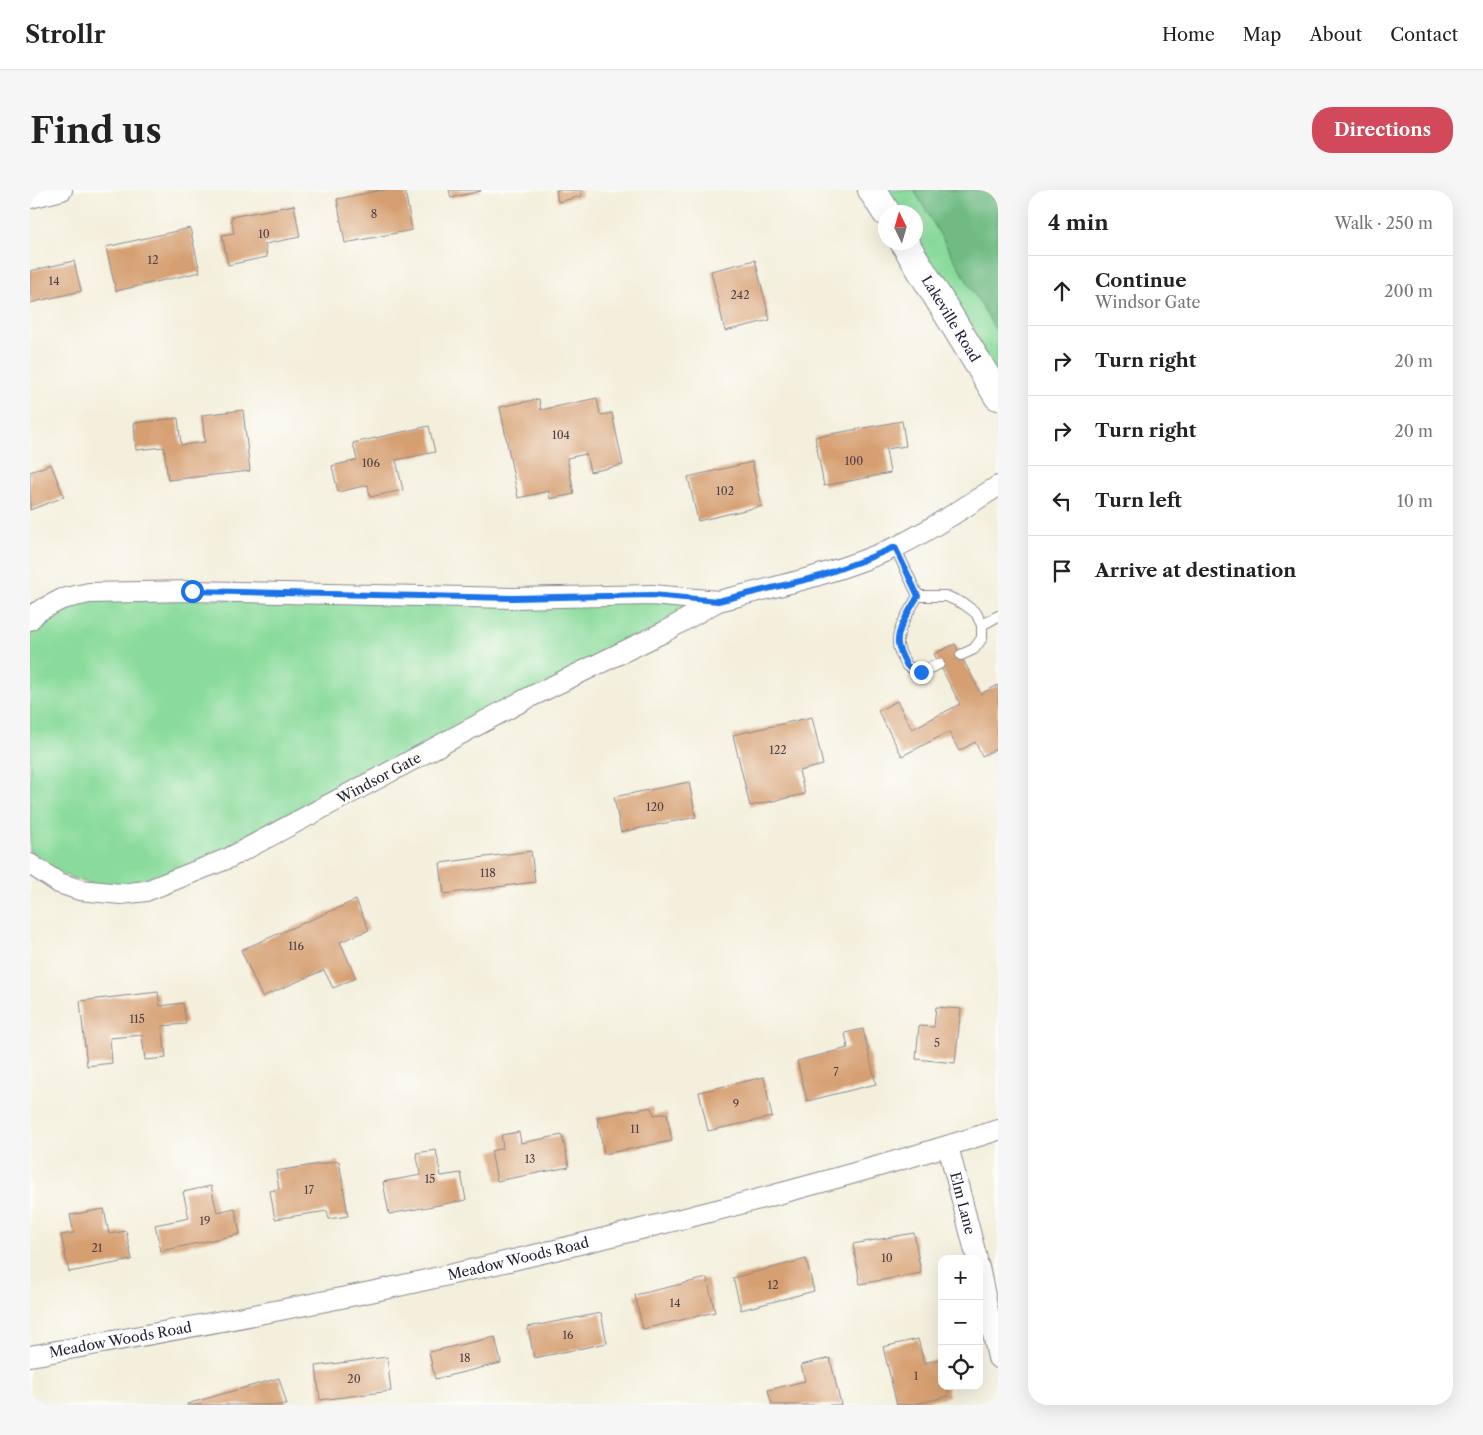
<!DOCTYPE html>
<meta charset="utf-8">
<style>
:root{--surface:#fff;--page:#f6f6f6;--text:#222;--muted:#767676;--line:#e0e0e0;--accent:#d1495b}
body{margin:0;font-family:"Libre Caslon Text",serif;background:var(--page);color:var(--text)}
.controls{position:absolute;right:15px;bottom:15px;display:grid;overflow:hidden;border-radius:10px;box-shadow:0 5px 20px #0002}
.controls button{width:45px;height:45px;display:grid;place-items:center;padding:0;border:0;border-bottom:1px solid var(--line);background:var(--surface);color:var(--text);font:25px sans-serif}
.compass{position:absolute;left:848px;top:15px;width:45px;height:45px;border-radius:50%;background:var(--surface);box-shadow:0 5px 20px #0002;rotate:355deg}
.stop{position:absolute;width:15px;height:15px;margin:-11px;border:4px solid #1a73e8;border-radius:50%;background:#fff}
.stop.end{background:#1a73e8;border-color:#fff;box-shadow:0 1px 5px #0008}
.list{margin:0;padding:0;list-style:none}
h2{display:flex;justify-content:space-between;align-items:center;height:65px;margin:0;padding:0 20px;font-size:21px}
h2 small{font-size:16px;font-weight:400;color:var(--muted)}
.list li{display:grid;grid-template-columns:32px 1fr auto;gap:15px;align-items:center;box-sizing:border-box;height:70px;padding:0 20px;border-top:1px solid var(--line)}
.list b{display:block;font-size:19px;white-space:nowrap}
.list p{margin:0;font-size:16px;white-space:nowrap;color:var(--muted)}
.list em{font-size:16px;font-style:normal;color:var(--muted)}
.icon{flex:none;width:28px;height:28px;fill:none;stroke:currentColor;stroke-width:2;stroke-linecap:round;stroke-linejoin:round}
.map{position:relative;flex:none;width:968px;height:1215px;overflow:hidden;border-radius:20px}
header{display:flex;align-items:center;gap:30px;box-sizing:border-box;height:70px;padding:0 25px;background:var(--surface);border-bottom:1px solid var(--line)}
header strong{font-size:24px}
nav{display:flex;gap:28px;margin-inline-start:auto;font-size:18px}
.intro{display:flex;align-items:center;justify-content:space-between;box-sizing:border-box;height:120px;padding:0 30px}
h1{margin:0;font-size:35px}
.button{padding:12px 22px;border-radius:20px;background:var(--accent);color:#fff;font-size:18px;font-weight:700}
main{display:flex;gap:30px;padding:0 30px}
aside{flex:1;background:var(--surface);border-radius:20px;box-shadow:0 5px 20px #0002}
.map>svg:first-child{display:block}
.green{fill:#8adb9b;stroke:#567e6b}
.forest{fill:#6fbb83;stroke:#486e5f}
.building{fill:#d69f71}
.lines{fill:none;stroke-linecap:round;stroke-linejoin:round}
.service-casing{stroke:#8a888c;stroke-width:12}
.minor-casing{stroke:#8a888c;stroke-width:22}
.primary-casing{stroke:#8a888c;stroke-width:30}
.service{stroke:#fff;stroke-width:10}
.minor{stroke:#fff;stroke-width:20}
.primary{stroke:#fff;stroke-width:28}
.route{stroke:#1a73e8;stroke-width:6}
.labels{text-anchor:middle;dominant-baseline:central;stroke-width:5;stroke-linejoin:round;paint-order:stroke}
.number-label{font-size:11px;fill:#4f4148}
.street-label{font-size:14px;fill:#22223b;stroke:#fdfcf7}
</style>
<header>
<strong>Strollr</strong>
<nav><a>Home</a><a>Map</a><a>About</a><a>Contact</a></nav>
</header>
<div class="intro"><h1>Find us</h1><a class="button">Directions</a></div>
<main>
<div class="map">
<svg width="968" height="1215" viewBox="0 0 968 1215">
<rect width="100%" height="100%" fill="#fdfcf7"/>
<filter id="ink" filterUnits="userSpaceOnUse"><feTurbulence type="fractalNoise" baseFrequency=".02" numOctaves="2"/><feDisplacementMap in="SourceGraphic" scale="10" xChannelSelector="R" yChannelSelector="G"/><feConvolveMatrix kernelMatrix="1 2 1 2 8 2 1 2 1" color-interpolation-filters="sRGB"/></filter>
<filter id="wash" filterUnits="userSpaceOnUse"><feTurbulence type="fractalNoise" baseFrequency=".0096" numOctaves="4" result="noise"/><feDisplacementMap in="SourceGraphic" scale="20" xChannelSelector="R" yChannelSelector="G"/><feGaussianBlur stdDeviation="1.12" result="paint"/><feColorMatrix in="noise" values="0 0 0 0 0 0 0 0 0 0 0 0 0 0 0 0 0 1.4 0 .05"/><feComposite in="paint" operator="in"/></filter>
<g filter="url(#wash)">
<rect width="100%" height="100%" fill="#f3efdc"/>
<!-- green -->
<g class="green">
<path d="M845,0h123v201l-82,-149v-30h-27z"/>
<path d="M32,409l656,2 -489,257 -108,36 -91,-30v-244z"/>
</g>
<!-- forest -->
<path class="forest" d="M884,0h84v144z"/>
<g id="blocks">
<!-- building -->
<g class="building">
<path d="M346,0h29l7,40 -67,13 -8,-44 40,-8z"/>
<path d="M419,0h32v1l-30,7z"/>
<path d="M526,0h25l1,6 -24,6z"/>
<path d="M264,15l6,32 -35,7 2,13 -39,8 -6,-30 12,-2 -3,-16z"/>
<path d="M160,38l10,44 -84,19 -10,-44z"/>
<path d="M725,70l15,60 -45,11 -14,-60z"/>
<path d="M44,71l7,30 -51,12v-32z"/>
<path d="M567,208l3,17 12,-2 11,52 -33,7 -4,-18 -19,4 7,36 -24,5 -1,-8 -31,7 -18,-91 39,-8 2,11z"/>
<path d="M213,220l7,61 -82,9 -4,-33 -28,3 -2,-27 44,-5 3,27 24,-3 -3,-27z"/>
<path d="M872,231l4,25 -20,3 4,24 -66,13 -9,-49z"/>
<path d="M399,236l6,26 -39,8 7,30 -33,7 -2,-12 -30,7 -6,-26 25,-6 -4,-17z"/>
<path d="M722,272l10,44 -64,15 -10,-44z"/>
<path d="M21,274l13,33 -34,13v-38z"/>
<path d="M925,454l26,50 17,-9v63l-16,8 -7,-14 -16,9 -10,-19 -47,24 -24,-45 19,-10 15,28 48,-25 -26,-50z"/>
<path d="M782,527l11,48 -24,6 6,23 -55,12 -17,-71z"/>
<path d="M659,592l7,35 -75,15 -7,-35z"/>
<path d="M501,661l4,31 -91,12 -4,-31z"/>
<path d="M326,710l13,30 -29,12 16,36 -23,10 -9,-18 -62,27 -21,-47z"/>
<path d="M128,802l2,14 23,-3 3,21 -24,2 4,32 -21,2 -3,-25 -32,3 2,25 -25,3 -7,-65z"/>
<path d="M906,817l25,2 -6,54 -39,-4 3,-33 15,1z"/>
<path d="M833,839l13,55 -69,17 -10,-40 51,-13 -3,-15z"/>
<path d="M734,887l8,40 -64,14 -9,-39z"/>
<path d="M622,917l2,8 13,-2 5,28 -68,13 -7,-37z"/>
<path d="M489,942l2,11 41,-8 7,32 -72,14 -6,-30 12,-3 -2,-13z"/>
<path d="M406,960l5,26 20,-3 5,27 -77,14 -6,-32 38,-7 -5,-22z"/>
<path d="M309,971l9,55 -19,3 -2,-8 -52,8 -5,-28 9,-2 -3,-18z"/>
<path d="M181,996l6,26 18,-4 5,26 -79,17 -6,-26 34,-7 -6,-26z"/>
<path d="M74,1019l5,25 17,-3 6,29 -63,12 -8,-37 13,-2 -4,-18z"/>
<path d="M884,1043l7,40 -61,11 -7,-40z"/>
<path d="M776,1069l8,32 -73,19 -8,-32z"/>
<path d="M677,1088l8,34 -72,17 -8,-34z"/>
<path d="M571,1123l6,30 -73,15 -6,-31z"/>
<path d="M465,1147l6,26 -66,16 -6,-27z"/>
<path d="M888,1149l6,24 16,-4 2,7v20h5l2,10 -38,9h-14l-14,-58z"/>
<path d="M357,1167l4,34 -71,9 -4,-34z"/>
<path d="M800,1168l11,47h-69l-4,-15 37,-9 -4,-16z"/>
<path d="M249,1188l8,27h-100v-1z"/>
</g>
</g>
</g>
<g filter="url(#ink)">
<use href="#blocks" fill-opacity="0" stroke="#8a888c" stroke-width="1"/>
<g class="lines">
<defs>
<g id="service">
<path d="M865,357l23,49c-7,12 -22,34 -20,48 0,7 6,16 9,22l14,6 18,-8"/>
<path d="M888,406h28l18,8 12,9 6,12v13l-8,11 -13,6"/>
<path d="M952,435l16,-9"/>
</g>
<g id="minor">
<path d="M0,8l32,-8"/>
<path d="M688,411c62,-15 124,-29 182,-56 34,-17 66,-39 98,-59"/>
<path d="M0,430l7,-8 25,-13 27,-6 102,-2 322,7 139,-3 66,6 -54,31 -136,66 -299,160 -83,33 -25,3 -41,-4 -21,-7 -29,-19"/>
<path id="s1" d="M918,956l29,113"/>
<path d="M949,1077l19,91"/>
<path id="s2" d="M0,1166c121,-22 243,-43 364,-69 104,-22 207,-48 311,-74 98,-25 196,-52 293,-83"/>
</g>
<g id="primary">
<path d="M842,0l14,22"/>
<path id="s3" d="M874,52l94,154"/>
</g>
</defs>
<!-- service casing -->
<use href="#service" class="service-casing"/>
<!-- minor casing -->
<use href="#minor" class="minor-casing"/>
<!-- primary casing -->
<use href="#primary" class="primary-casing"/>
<!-- service -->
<use href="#service" class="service"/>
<!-- minor -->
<use href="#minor" class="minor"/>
<!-- primary -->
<use href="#primary" class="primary"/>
</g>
</g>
<g class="lines" filter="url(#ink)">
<!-- route -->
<path class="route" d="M162,401l321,7 139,-3 66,6 99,-24 47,-17 31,-13 23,49c-7,12 -22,34 -20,48 1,7 6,16 9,22l14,6"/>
</g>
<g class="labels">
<!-- number labels -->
<g class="number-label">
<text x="344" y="24">8</text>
<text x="234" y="44">10</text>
<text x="123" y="70">12</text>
<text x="24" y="91">14</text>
<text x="710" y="105">242</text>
<text x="531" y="245">104</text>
<text x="824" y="271">100</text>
<text x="341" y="273">106</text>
<text x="695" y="301">102</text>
<text x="748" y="560">122</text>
<text x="625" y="617">120</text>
<text x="458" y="683">118</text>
<text x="266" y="756">116</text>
<text x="107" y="829">115</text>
<text x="907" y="853">5</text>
<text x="806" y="882">7</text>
<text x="706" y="914">9</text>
<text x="605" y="939">11</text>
<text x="500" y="969">13</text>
<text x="400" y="989">15</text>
<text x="279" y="1000">17</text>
<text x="175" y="1031">19</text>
<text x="67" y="1058">21</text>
<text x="857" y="1068">10</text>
<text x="743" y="1095">12</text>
<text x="645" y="1113">14</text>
<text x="538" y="1145">16</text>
<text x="435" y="1168">18</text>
<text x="886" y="1186">1</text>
<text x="324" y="1189">20</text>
</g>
<!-- street labels -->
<g class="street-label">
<text stroke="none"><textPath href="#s3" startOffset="90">Lakeville Road</textPath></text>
<text transform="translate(349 588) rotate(-28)">Windsor Gate</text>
<text stroke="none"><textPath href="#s1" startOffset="59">Elm Lane</textPath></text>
<text stroke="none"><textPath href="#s2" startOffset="498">Meadow Woods Road</textPath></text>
<text stroke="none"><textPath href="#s2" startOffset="92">Meadow Woods Road</textPath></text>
</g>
</g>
</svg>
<div class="controls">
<button>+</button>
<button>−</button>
<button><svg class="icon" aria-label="locate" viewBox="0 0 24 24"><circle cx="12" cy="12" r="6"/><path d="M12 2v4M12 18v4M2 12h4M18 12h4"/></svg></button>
</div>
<svg class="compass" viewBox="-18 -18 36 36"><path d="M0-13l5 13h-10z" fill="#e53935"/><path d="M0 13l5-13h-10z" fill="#767676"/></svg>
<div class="stop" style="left:162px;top:401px"></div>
<div class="stop end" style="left:891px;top:482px"></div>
</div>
<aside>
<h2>4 min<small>Walk · 250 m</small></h2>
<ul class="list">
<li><svg class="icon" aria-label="ahead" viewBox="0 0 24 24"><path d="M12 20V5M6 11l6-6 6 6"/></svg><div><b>Continue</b><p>Windsor Gate</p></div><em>200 m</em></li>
<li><svg class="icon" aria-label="right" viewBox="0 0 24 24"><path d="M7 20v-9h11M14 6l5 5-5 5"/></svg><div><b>Turn right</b></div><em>20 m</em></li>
<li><svg class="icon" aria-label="right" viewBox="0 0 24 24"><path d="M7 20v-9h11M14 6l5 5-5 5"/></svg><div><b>Turn right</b></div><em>20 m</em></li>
<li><svg class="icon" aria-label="left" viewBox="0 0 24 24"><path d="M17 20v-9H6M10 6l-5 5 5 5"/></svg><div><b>Turn left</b></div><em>10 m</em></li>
<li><svg class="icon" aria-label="arrive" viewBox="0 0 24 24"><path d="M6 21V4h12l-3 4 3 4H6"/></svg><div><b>Arrive at destination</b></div></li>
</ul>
</aside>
</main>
